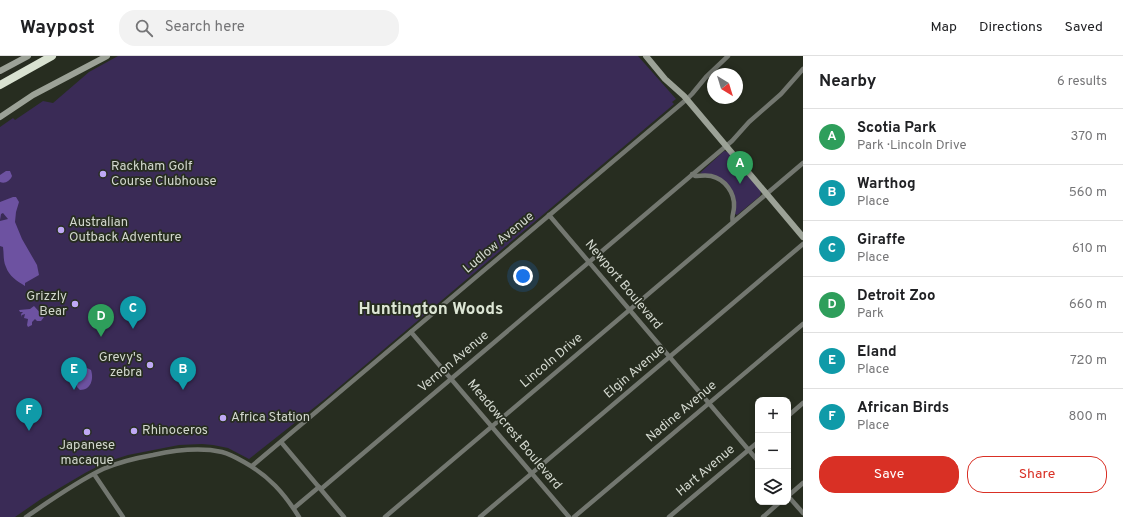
<!DOCTYPE html>
<meta charset="utf-8">
<style>
:root{--surface:#fff;--page:#f2f2f2;--text:#202124;--muted:#757577;--line:#e0e0e0;--accent:#d93025}
body{margin:0;font-family:Overpass,sans-serif;background:var(--page);color:var(--text)}
.controls{position:absolute;right:12px;bottom:12px;display:grid;overflow:hidden;border-radius:8px;box-shadow:0 2px 6px #0003}
.controls button{width:36px;height:36px;display:grid;place-items:center;padding:0;border:0;border-bottom:1px solid var(--line);background:var(--surface);color:var(--text);font:20px sans-serif}
.compass{position:absolute;left:707px;top:12px;width:36px;height:36px;border-radius:50%;background:var(--surface);box-shadow:0 2px 6px #0003;rotate:142deg}
.you{position:absolute;left:523px;top:220px;width:14px;height:14px;margin:-10px;border:3px solid #fff;border-radius:50%;background:#1a73e8;box-shadow:0 0 0 6px #1a73e833}
.badge{display:grid;place-items:center;width:26px;height:26px;border-radius:50%;background:var(--accent);color:#fff;font-size:13px;font-weight:700}
.pin{position:absolute;translate:-50% -33px;filter:drop-shadow(0 1px 2px #0008)}
.pin::after{content:'';position:absolute;top:21px;width:14px;height:12px;background:inherit;clip-path:polygon(0 0,100% 0,50% 100%)}
.list{margin:0;padding:0;list-style:none}
h2{display:flex;justify-content:space-between;align-items:center;height:52px;margin:0;padding:0 16px;font-size:17px}
h2 small{font-size:13px;font-weight:400;color:var(--muted)}
.list li{display:grid;grid-template-columns:26px 1fr auto;gap:12px;align-items:center;box-sizing:border-box;height:56px;padding:0 16px;border-top:1px solid var(--line)}
.list b{display:block;font-size:15px;white-space:nowrap}
.list p{margin:0;font-size:13px;white-space:nowrap;color:var(--muted)}
.list em{font-size:13px;font-style:normal;color:var(--muted)}
.actions{display:flex;gap:8px;padding:12px 16px}
.actions a{flex:1;padding:9px 0;border:1px solid var(--accent);border-radius:16px;text-align:center;font-size:14px;color:var(--accent)}
.actions .main{background:var(--accent);color:#fff}
.icon{flex:none;width:22px;height:22px;fill:none;stroke:currentColor;stroke-width:2;stroke-linecap:round;stroke-linejoin:round}
.map{position:relative;flex:none;width:803px;height:461px;overflow:hidden}
header{display:flex;align-items:center;gap:24px;box-sizing:border-box;height:56px;padding:0 20px;background:var(--surface);border-bottom:1px solid var(--line)}
header strong{font-size:19px}
nav{display:flex;gap:22px;margin-inline-start:auto;font-size:14px}
.search{width:280px;height:36px;background:var(--page);display:flex;align-items:center;gap:10px;box-sizing:border-box;padding:0 14px;border-radius:16px;color:var(--muted);font-size:15px}
main{display:flex}
aside{flex:1;background:var(--surface)}
.map>svg:first-child{display:block}
.green{fill:#3a2b56}
.water{fill:#6d52a1}
.lines{fill:none;stroke-linecap:round;stroke-linejoin:round}
.street{stroke:#737770;stroke-width:4.5}
.secondary{stroke:#9ca297;stroke-width:6}
.highway{stroke:#d9e2d1;stroke-width:8}
.poi-dot{fill:#bfa9f4;stroke:#272d20;stroke-width:1.5}
.labels{text-anchor:middle;dominant-baseline:central;stroke-width:3.5;stroke-linejoin:round;paint-order:stroke}
.poi-label{font-size:13px;fill:#d3d8cf;stroke:#272d20;text-anchor:start}
.street-label{font-size:13px;fill:#d3d8cf;stroke:#272d20}
.district-label{font-size:17px;font-weight:bold;fill:#dde6d5;stroke:#272d20}
</style>
<header>
<strong>Waypost</strong>
<div class="search"><svg class="icon" aria-label="search" viewBox="0 0 24 24"><circle cx="10" cy="10" r="6"/><path d="M15 15l6 6"/></svg>Search here</div>
<nav><a>Map</a><a>Directions</a><a>Saved</a></nav>
</header>
<main>
<div class="map">
<svg width="803" height="461" viewBox="0 0 803 461">
<rect width="100%" height="100%" fill="#272d20"/>
<!-- green -->
<g class="green">
<path d="M118,0h520l38,43 -4,3 2,2 -7,6 -342,289 -76,60 -21,-11 -15,-3 -11,-1 -23,1 -51,10 -22,7 -21,11 -44,26 -26,18h-15v-390l13,-9 2,2 28,-19 10,2 36,-31z"/>
<path d="M724,95l4,1 33,39 -1,5 -23,19 -2,-1v-8l-10,-24 -25,-9z"/>
</g>
<!-- water -->
<g class="water">
<path d="M6,115h4l2,5c-2,5 -7,8 -12,6v-7z"/>
<path d="M13,141h3l3,5 -3,10 -1,10 7,17 15,26 2,10 -14,8v3c-8,-5 -16,-10 -19,-19 -3,-6 -2,-13 -3,-20l-3,-1v-25l8,-2 -5,-6 -2,1 -1,6v-18z"/>
<path d="M34,250l10,11 -3,4h-4l-2,-2 -3,3v3l-4,2 -1,-2 1,-6 -4,-1 1,-4 -3,1v2l-1,-3 2,-2h-3l-1,-2 11,-1z"/>
<path d="M87,312l4,2c3,9 0,20 -11,20l-3,-3c0,-11 -2,-14 10,-19z"/>
</g>
<g class="lines">
<!-- street -->
<g class="street">
<path d="M692,118l3,2c5,0 10,-1 16,0 14,3 24,17 23,31 0,5 -3,10 -1,15"/>
<path d="M549,159l209,246"/>
<path d="M411,276l158,185"/>
<path d="M788,360l15,-13"/>
<path d="M281,386l63,75"/>
<path d="M252,410l435,-367 5,-5 14,-17 22,-21"/>
<path d="M94,418l29,43"/>
<path d="M321,433l411,-348 17,-19 32,-28 22,-25"/>
<path d="M788,440l15,17"/>
<path d="M788,440l15,-13"/>
<path d="M294,452l25,-21"/>
<path d="M26,461c25,-17 50,-35 77,-48 16,-7 33,-11 50,-14 23,-5 46,-8 69,-3 8,2 15,6 22,10 25,14 40,31 55,55"/>
<path d="M385,461l418,-354"/>
<path d="M480,461l323,-273"/>
<path d="M574,461l229,-193"/>
<path d="M669,461l89,-75"/>
<path d="M763,461l17,-15"/>
</g>
<!-- secondary -->
<g class="secondary">
<path d="M646,0l19,23 19,17 119,141"/>
<path d="M0,15l28,-15"/>
<path d="M0,61l33,-22 74,-39"/>
</g>
<!-- highway -->
<path class="highway" d="M0,29l52,-29"/>
</g>
<!-- markers -->
<g class="poi-dot">
<circle cx="103" cy="118" r="4"/>
<circle cx="61" cy="174" r="4"/>
<circle cx="75" cy="248" r="4"/>
<circle cx="150" cy="309" r="4"/>
<circle cx="223" cy="362" r="4"/>
<circle cx="134" cy="375" r="4"/>
<circle cx="87" cy="376" r="4"/>
</g>
<g class="labels">
<!-- poi labels -->
<g class="poi-label">
<text x="111" y="111">Rackham Golf<tspan x="111" dy="15">Course Clubhouse</tspan></text>
<text x="69" y="167">Australian<tspan x="69" dy="15">Outback Adventure</tspan></text>
<text x="67" y="241" text-anchor="end">Grizzly<tspan x="67" dy="15">Bear</tspan></text>
<text x="142" y="302" text-anchor="end">Grevy's<tspan x="142" dy="15">zebra</tspan></text>
<text x="231" y="362">Africa Station</text>
<text x="142" y="375">Rhinoceros</text>
<text x="87" y="390" text-anchor="middle">Japanese<tspan x="87" dy="15">macaque</tspan></text>
</g>
<!-- street labels -->
<g class="street-label">
<text transform="translate(499 187) rotate(-40)">Ludlow Avenue</text>
<text transform="translate(623 229) rotate(50)">Newport Boulevard</text>
<text transform="translate(552 305) rotate(-40)">Lincoln Drive</text>
<text transform="translate(454 306) rotate(-40)">Vernon Avenue</text>
<text transform="translate(635 316) rotate(-40)">Elgin Avenue</text>
<text transform="translate(682 356) rotate(-40)">Nadine Avenue</text>
<text transform="translate(514 379) rotate(50)">Meadowcrest Boulevard</text>
<text transform="translate(706 415) rotate(-40)">Hart Avenue</text>
</g>
<!-- district labels -->
<g class="district-label">
<text x="431" y="254">Huntington Woods</text>
</g>
</g>
</svg>
<div class="controls">
<button>+</button>
<button>−</button>
<button><svg class="icon" aria-label="layers" viewBox="0 0 24 24"><path d="M12 4l9 5-9 5-9-5zM3 14l9 5 9-5"/></svg></button>
</div>
<svg class="compass" viewBox="-18 -18 36 36"><path d="M0-13l5 13h-10z" fill="#e53935"/><path d="M0 13l5-13h-10z" fill="#757577"/></svg>
<div class="you"></div>
<div class="pin badge" style="left:740px;top:128px;background:#2e9e5b">A</div>
<div class="pin badge" style="left:183px;top:334px;background:#0f9aa8">B</div>
<div class="pin badge" style="left:133px;top:273px;background:#0f9aa8">C</div>
<div class="pin badge" style="left:101px;top:281px;background:#2e9e5b">D</div>
<div class="pin badge" style="left:74px;top:334px;background:#0f9aa8">E</div>
<div class="pin badge" style="left:29px;top:375px;background:#0f9aa8">F</div>
</div>
<aside>
<h2>Nearby<small>6 results</small></h2>
<ul class="list">
<li><span class="badge" style="background:#2e9e5b">A</span><div><b>Scotia Park</b><p>Park · Lincoln Drive</p></div><em>370 m</em></li>
<li><span class="badge" style="background:#0f9aa8">B</span><div><b>Warthog</b><p>Place</p></div><em>560 m</em></li>
<li><span class="badge" style="background:#0f9aa8">C</span><div><b>Giraffe</b><p>Place</p></div><em>610 m</em></li>
<li><span class="badge" style="background:#2e9e5b">D</span><div><b>Detroit Zoo</b><p>Park</p></div><em>660 m</em></li>
<li><span class="badge" style="background:#0f9aa8">E</span><div><b>Eland</b><p>Place</p></div><em>720 m</em></li>
<li><span class="badge" style="background:#0f9aa8">F</span><div><b>African Birds</b><p>Place</p></div><em>800 m</em></li>
</ul>
<div class="actions"><a class="main">Save</a><a>Share</a></div>
</aside>
</main>
